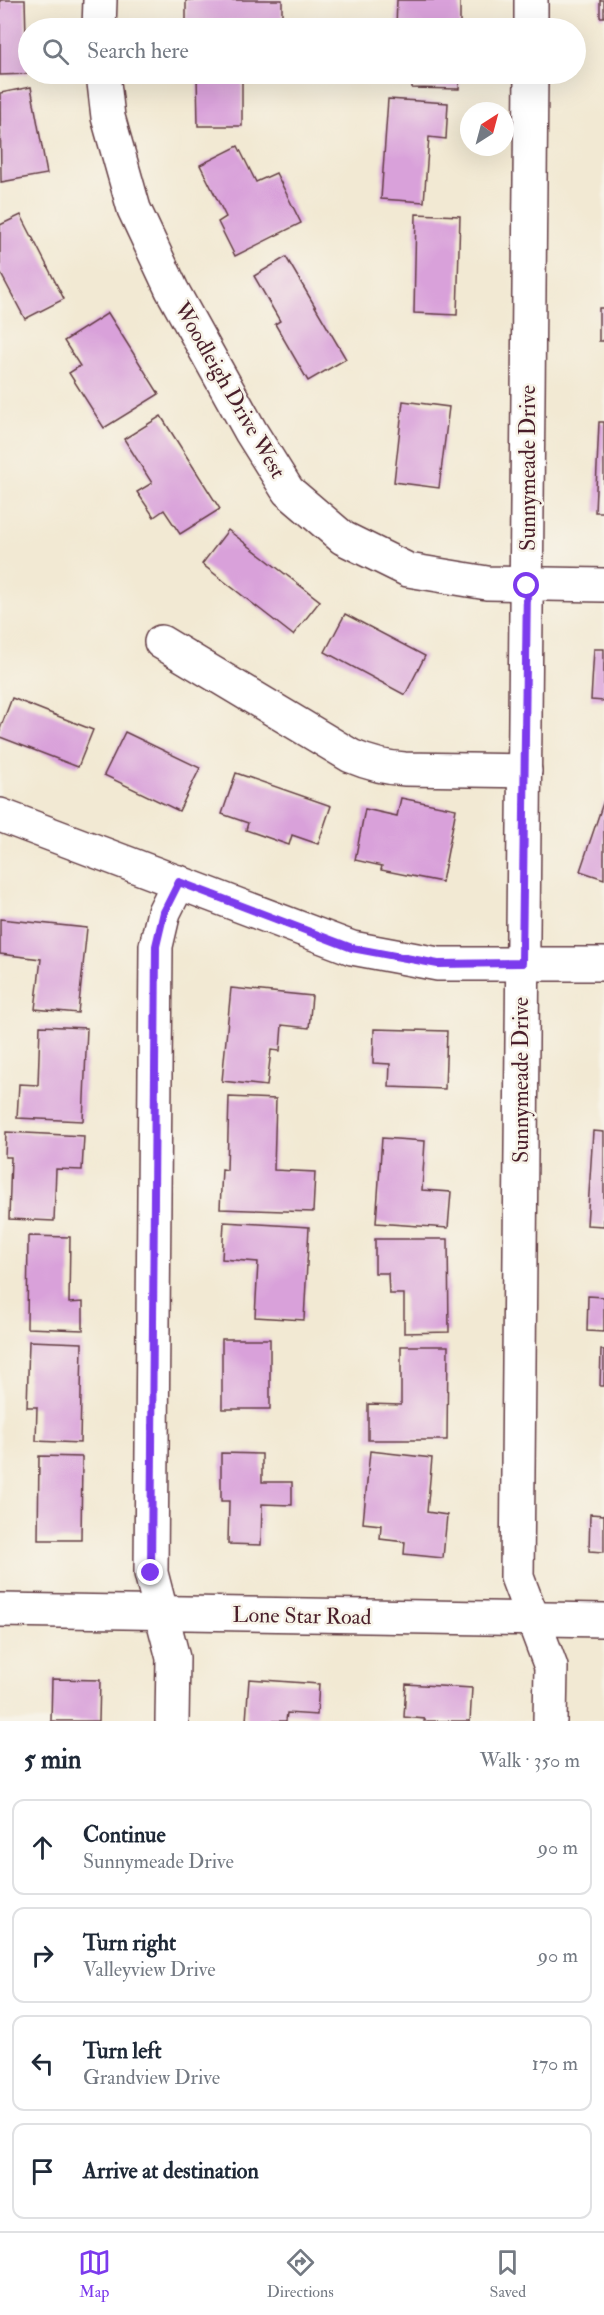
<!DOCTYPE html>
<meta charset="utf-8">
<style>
:root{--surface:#fff;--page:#f6f6f7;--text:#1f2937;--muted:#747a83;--line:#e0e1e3;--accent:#7c3aed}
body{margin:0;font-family:"IM FELL Double Pica",serif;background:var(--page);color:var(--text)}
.compass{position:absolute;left:460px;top:102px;width:54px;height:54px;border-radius:50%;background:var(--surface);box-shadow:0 6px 24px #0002;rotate:36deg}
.stop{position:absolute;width:18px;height:18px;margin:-14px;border:4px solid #7c3aed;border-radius:50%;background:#fff}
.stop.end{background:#7c3aed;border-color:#fff;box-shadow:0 2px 6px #0008}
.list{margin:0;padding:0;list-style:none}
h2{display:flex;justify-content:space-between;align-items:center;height:78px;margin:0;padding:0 24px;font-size:26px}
h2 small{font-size:20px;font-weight:400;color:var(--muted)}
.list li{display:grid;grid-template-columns:39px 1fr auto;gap:18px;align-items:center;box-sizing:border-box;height:96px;margin:0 12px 12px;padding:0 12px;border:2px solid var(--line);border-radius:12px}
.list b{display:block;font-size:22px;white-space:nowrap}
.list p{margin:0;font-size:20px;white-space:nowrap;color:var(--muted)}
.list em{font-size:20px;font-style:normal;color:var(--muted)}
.icon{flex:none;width:33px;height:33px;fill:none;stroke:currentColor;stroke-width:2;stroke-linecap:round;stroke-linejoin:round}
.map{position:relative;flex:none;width:604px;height:1721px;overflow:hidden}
.search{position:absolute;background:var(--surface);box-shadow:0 6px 24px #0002;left:18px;right:18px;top:18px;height:66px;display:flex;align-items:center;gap:15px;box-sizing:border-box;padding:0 21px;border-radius:33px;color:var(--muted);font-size:22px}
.sheet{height:510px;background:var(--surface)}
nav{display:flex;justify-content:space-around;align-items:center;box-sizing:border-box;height:84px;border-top:2px solid var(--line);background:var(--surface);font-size:16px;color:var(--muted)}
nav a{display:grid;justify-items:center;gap:3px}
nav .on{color:var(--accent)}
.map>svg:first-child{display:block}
.building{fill:#d9a1da}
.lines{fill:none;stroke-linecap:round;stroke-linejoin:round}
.minor-casing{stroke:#633d44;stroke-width:36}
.minor{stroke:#fff;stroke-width:33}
.route{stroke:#7c3aed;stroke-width:8}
.labels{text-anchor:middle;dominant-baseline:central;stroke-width:5;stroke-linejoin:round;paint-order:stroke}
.street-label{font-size:22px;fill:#4a1f2b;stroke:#f7f3e8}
</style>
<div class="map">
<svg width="604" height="1721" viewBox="0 0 604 1721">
<rect width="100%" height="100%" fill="#f7f3e8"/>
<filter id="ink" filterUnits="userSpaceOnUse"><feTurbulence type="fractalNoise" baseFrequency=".0167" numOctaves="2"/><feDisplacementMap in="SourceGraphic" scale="12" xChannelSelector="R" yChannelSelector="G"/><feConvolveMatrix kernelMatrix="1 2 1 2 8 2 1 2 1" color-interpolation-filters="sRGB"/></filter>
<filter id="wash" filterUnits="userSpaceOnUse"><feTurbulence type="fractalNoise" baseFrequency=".008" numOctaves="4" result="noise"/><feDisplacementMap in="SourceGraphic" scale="24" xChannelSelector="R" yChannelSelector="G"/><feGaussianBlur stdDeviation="1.35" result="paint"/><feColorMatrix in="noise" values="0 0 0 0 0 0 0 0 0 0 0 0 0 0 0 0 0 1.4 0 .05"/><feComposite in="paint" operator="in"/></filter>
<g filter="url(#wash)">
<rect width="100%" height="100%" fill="#f2e9d3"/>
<g id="blocks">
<!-- building -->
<g class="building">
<path d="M0,0h25l2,74 -27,1z"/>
<path d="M186,0h96v20l-96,2z"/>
<path d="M397,0h63v28h-64z"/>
<rect x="600" y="0" width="4" height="17"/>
<path d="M197,74h45v52h-44z"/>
<path d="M412,74h48l-1,15 -47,-1z"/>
<path d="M31,87l16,87 -46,8 -1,-89z"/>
<path d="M388,99l60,4 -2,36 -17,-2 -5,65 -43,-3z"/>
<path d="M238,146l18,36 20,-9 25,50 -66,33 -17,-34 8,-5 -26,-52z"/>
<path d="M416,214l44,2 -3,99 -43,-2z"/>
<path d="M21,215l43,84 -39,20 -25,-47v-47z"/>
<path d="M286,257l60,102 -38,22 -33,-57 5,-3 -26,-45z"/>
<rect x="599" y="308" width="5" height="33"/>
<path d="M108,313l51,81 -55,34 -35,-55 11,-7 -16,-25z"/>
<path d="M403,401l46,6 -10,81 -45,-6z"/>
<path d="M161,416l59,93 -40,25 -16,-24 -10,7 -17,-25 15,-9 -28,-44z"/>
<path d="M599,422h5v90h-9z"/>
<path d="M228,530l92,71 -27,34 -91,-71z"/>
<path d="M345,614l80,42 -20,39 -80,-43z"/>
<path d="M594,649h10v52l-13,-1z"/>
<path d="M12,698l81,32 -15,37 -78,-30v-8z"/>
<path d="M125,732l75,36 -21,43 -75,-36z"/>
<path d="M236,773l95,33 -13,38 -26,-9 -3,10 -43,-15 2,-7 -26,-9z"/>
<path d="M401,798l55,11 -14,73 -61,-12 1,-4 -27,-6 10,-51 32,7z"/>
<path d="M604,800v79l-24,-8z"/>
<path d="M0,919l87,9 -9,85 -43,-4 6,-50 -41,-5z"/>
<path d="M231,988l81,8 -3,32 -27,-3 -2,26 -9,-1 -4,36 -45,-5z"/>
<path d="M40,1026l47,2 -4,93 -66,-3 2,-34 19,1z"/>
<path d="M374,1029l73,2 -2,58 -56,-2 1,-23 -17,-1z"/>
<path d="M229,1097l47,2 -2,71 41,2 -2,40 -93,-3 2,-40 5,1z"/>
<path d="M593,1131l11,1v94l-17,-1z"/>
<path d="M6,1132l78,4 -2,34 -26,-1 -2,52 -45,-2 2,-62h-6z"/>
<path d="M382,1138l43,3 -3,49 29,2 -3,36 -72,-5z"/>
<path d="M224,1222l85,5 -5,93 -49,-3 3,-55 -36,-3z"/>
<path d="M28,1236l42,1 -1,66 14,-1v28l-56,-2z"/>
<path d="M375,1239h73l1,93 -45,1v-39h-15l-1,-21h-13z"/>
<path d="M588,1296l16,1v35l-17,-1z"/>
<rect x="222" y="1339" width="48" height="70"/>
<path d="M29,1341l53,2 -2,100 -44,-2 1,-34h-10z"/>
<path d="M401,1346h47l-1,94h-79v-36l33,1z"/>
<path d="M601,1350h3v36h-4z"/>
<path d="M370,1451l62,7 -5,54 20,3 -4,43 -39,-4 1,-12 -25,-3 1,-14 -18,-2z"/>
<path d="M221,1453l41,1v28h30v23l-30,-1 -1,41 -33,-1 1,-43h-8z"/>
<path d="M39,1456l43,1 -1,83h-43z"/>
<path d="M590,1514l14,1v37l-15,-1z"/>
<path d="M52,1679l48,1 -1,41h-48z"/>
<path d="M249,1679l70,5 -2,31 -30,-2 -1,8h-40z"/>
<path d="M406,1684l66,4 -2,33h-46l1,-2 -21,-2z"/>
</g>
</g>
</g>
<g filter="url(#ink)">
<use href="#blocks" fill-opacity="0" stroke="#633d44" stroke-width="1.5"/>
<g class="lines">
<defs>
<g id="minor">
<path d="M99,28l1,-28"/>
<path d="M531,28v-28"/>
<path d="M103,74l5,43 26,92 38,81 79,142 37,59 55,47 65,32 79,13 117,2"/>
<path d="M531,74l-14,1503 34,90 -1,54"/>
<path d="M161,642l190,114c19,8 34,12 54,13l120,2"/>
<path d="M0,815l352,133 86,16h166"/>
<path d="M0,1610l604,10"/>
<path d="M172,1721l1,-63 -22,-85 5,-627 8,-34 15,-30"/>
</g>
</defs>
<!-- minor casing -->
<use href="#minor" class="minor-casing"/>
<!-- minor -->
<use href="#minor" class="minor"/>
</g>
</g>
<g class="lines" filter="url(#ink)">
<!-- route -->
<path class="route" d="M151,1573l5,-627 8,-34 15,-30 173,66 86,16 84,-1 5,-377"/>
</g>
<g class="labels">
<!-- street labels -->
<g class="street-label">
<text transform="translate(230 390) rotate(60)">Woodleigh Drive West</text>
<text transform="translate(528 468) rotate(-90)">Sunnymeade Drive</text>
<text transform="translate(521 1080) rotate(-90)">Sunnymeade Drive</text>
<text transform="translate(302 1616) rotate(1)">Lone Star Road</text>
</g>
</g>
</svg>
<svg class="compass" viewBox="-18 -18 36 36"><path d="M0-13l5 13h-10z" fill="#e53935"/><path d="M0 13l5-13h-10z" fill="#747a83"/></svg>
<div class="stop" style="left:527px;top:586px"></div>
<div class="stop end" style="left:151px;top:1573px"></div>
<div class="search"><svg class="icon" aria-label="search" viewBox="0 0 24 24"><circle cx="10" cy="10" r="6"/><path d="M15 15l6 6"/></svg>Search here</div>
</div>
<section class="sheet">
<h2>5 min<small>Walk · 350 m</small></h2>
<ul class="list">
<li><svg class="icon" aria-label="ahead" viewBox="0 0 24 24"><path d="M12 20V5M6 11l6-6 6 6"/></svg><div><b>Continue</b><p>Sunnymeade Drive</p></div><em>90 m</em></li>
<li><svg class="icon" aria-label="right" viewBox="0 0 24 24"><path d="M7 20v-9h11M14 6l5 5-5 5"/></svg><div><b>Turn right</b><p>Valleyview Drive</p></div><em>90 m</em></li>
<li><svg class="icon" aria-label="left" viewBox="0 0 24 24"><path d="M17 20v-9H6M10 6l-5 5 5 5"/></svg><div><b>Turn left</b><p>Grandview Drive</p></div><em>170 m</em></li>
<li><svg class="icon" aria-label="arrive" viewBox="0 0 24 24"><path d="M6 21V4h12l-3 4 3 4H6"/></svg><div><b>Arrive at destination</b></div></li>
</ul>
</section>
<nav>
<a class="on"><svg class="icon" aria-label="map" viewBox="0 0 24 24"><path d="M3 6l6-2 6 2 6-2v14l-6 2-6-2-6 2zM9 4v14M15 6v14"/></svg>Map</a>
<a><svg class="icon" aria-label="directions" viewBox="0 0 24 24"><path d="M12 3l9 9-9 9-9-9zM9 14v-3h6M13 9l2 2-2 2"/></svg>Directions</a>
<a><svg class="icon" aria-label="saved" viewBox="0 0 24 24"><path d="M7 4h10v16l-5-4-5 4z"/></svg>Saved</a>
</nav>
